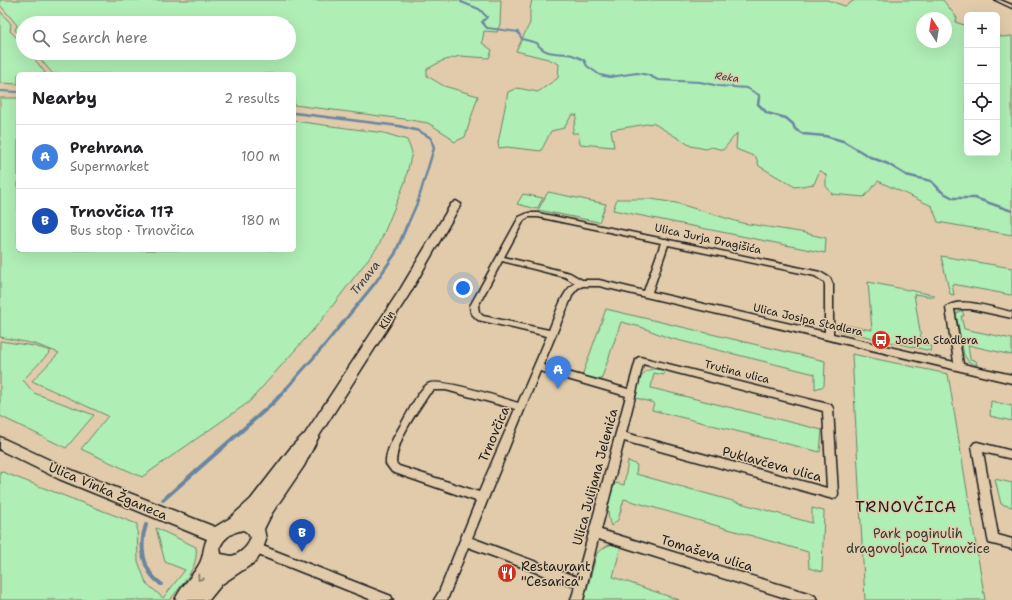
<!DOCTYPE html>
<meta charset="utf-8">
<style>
:root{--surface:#fff;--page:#f2f2f2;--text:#202124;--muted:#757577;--line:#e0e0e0;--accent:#c8321e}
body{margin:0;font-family:"Shantell Sans",sans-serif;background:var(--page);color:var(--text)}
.controls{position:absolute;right:12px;top:12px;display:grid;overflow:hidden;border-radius:6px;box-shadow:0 4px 16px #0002}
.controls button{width:36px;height:36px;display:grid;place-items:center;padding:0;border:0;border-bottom:1px solid var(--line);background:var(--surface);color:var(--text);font:20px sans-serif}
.compass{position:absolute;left:916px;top:12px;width:36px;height:36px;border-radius:50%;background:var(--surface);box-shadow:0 4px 16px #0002;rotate:348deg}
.you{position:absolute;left:463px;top:288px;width:14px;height:14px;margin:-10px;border:3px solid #fff;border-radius:50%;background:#1a73e8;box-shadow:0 0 0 6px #1a73e833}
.badge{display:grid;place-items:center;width:26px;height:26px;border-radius:50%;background:var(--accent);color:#fff;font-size:13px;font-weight:700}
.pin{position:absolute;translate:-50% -33px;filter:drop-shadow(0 1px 2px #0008)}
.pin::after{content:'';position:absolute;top:21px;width:14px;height:12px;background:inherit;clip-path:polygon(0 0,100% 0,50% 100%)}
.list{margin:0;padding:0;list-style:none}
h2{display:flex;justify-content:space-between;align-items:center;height:52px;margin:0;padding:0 16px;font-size:17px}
h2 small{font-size:13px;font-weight:400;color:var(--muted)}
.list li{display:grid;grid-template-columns:26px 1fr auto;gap:12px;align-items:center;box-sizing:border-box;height:64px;padding:0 16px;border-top:1px solid var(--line)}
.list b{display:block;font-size:15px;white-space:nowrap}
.list p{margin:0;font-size:13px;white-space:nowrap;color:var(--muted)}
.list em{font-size:13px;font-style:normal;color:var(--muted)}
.icon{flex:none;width:22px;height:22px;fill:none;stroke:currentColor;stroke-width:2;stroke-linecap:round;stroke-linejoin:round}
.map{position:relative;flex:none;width:1012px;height:600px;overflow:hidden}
.search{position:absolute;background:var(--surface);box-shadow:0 4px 16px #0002;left:16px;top:16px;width:280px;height:44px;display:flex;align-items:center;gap:10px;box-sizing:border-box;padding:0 14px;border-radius:22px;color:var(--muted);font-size:15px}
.panel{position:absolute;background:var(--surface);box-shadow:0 4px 16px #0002;left:16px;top:72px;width:280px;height:180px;border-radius:6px}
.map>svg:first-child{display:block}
.green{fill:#afeeb5;stroke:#668568;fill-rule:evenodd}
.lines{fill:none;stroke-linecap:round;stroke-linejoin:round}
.stream-far3{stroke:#6886a0;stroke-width:2}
.stream-far2{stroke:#6886a0;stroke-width:2.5}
.stream-far1{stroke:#6886a0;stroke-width:3}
.stream{stroke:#6886a0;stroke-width:4}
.street-casing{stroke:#1c1c1c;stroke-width:3}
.secondary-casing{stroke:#1c1c1c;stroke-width:3}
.street{fill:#e1cbab;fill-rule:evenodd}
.secondary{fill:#e1cbab;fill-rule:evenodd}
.oneway{stroke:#7e7464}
.labels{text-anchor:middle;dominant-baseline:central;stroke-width:3;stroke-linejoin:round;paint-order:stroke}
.far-water-label{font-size:10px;font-style:italic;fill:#353f48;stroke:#e1cbab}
.street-label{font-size:11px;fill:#1c1c1c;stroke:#e1cbab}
.poi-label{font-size:11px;fill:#1c1c1c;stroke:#e1cbab;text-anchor:start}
.water-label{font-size:12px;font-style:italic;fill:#353f48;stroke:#e1cbab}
.near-street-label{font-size:13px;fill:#1c1c1c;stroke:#e1cbab}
.near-park-label{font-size:13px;fill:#323c33;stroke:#e1cbab}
.near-poi-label{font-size:13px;fill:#1c1c1c;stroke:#e1cbab;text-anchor:start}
.near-quarter-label{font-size:16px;letter-spacing:1px;fill:#1c1c1c;stroke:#e1cbab}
</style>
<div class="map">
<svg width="1012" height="600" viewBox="0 0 1012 600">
<rect width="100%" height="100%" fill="#e1cbab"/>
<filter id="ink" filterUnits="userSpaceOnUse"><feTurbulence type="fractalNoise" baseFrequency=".025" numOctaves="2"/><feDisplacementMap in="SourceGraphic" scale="8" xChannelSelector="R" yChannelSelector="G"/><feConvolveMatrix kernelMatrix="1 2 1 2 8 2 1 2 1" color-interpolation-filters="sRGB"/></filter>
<g filter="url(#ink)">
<!-- green -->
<g class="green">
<path d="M0,0h501l-1,24 -3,8 -13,-1 -2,12 10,7 -3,8 -29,-2 -18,5 -15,8v7l17,10 34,10 -13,41 -11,5 -5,-6 -21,-13 -24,-4 -110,-14v-31h-241l-18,-21h254v-30h-266v16l-8,-9 2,-5 -17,-20z"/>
<path d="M532,0h295l18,6 10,-6h88l14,18 -2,4 12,4v127h30v-118l6,2 9,-1v199l-74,-13 -6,-16 -54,-25 -14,16 -32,-3 -6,-8v-11l-6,-5 -6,14 -19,3 -36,-21 -3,-9 -20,-8 1,-16 -14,17 -11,-3 -6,2 -15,-3 -38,-23 -42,7 3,17 -34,-3 -2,-11h-6l5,-18h-5l-8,13 -13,3 -10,20 -34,-4 -8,1 -1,-5 10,-51 9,-4 21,4 20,-14 1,-14 -11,-5 -32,-8 14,-28v-14zM922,18h24v24h-24z"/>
<path d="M0,11l11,13 -1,7 13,13v9h7l16,21h-28v10l-18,-1z"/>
<path d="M0,98h18v152h276v-129l90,12 23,7 5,12 -7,30 -26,63 -59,77 -71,80 -107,75 -61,-28 27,-33 -76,-35 27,-28 -24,-9 -35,-7z"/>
<path d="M548,192l58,12 -7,18 -61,-12z"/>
<path d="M523,194l20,4 -6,11 -20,-5z"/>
<path d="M617,199h34l25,4 66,20 58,9 26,6 -1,15 -212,-43z"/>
<path d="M941,256l71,12v26l-1,1 -59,-11 2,11 -4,-1z"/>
<path d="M868,282l66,13v2l-20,-3 8,50 8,1 1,6 -93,-21v-6l34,6z"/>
<path d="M606,309l219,52 -1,25 -9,3v-15l-146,-36 -28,-11 -20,-5 -20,58 -19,-4z"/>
<path d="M962,310l2,6h-3l3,13 48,10v16l-44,-10 2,14 6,2 1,4 -8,-3 -5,-7 -8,-41z"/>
<path d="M0,341l34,5 17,5 -28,29 11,13 60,22 -28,33 -66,-32z"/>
<path d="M852,354l96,20 37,226h-120z"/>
<path d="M652,369h12v6l-10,-2 -3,15 171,42 -2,22 -168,-42 2,-7 -18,-5c3,-13 2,-25 16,-29z"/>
<path d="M991,401l21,5v15l-22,-5z"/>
<path d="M628,461l9,4 -1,9 176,49v-15l12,3 -2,61 -13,-4 -1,-16 -184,-53 -6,21 -7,6c-6,-15 -2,-29 4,-43l9,2z"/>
<path d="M0,471l137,53 1,37 8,22 17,15 22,-28 -20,-8 -9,-34 40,19c3,21 -14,37 -26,53h-170z"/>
<path d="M995,479l17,4v24l-11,-3z"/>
<path d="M612,544l9,2 -8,31 66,23h-95l13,-47 10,-7z"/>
</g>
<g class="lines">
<!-- stream-far3 -->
<g class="stream-far3">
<path d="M461,0v2l18,7 8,8 -5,5 5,6 31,4 4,7 15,4c7,13 23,9 35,12 4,1 8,3 12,5l3,6 13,9 10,2 27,-4 11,2 10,5 42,2 19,4 28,2 12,7v4"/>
<path d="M0,91l18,1"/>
</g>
<!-- stream-far2 -->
<g class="stream-far2">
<path d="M759,98l-1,6 9,9 19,5 7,6 2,5 8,5 22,2 18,5 27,16 18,7 18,11 25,6 11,11 11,6h22l37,13"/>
<path d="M294,113l105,13 20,5 12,7 3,10 -16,53 -11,25"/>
</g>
<!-- stream-far1 -->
<path class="stream-far1" d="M285,390l38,-43 52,-64 20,-29 12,-29"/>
<!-- stream -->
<g class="stream">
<path d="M163,500l111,-98 12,-13"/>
<path d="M146,525c-7,20 -4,46 15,59"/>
</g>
<defs>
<g id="street">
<path d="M995,0h5l12,5v3z"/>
<path d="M538,213l126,26h2l3,1 151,32 10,6 3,7v49l121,28 -8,-54c11,-13 51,1 66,4v6l-42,-9h-16l9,55 49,11v8l-413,-97h-16l-5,2 -5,6 -30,71 85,24 8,-29 1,-2 3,-1 188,47 3,1 2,3 5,86 -1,3 -4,2 -209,-58 -23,89 210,64 4,2 2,4h-25l-194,-61 -15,61h-12l4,-13 -107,-40 -21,53h-13l5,-8 37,-91 -84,-29 -6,-8c-1,-15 11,-32 18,-45 6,-10 15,-30 24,-35 12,-7 74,14 90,19l29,-67 -69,-16 -7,-7 -1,-7 49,-89 9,-4zM529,217h9l123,26 -17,48 -45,-11h-17l-12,-7 -66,-16 20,-37zM668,245l147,31 9,6 1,3v47l-173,-40zM502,261l63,16 10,6c-13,7 -20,34 -26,47l-66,-14 -4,-4 -1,-6zM643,364l180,47 4,77 -201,-55zM540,371l86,25 -49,181 -105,-39zM434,390h12l69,19 -36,83 -80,-26 -3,-3c1,-25 20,-49 33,-69z"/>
<path d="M977,442l35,9v8l-29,-7 15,83 14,4v10l-23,-6 -1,-4 -16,-93 2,-3z"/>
<path d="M255,543l136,53 2,4h-21l-121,-48 -2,-4 2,-4z"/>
</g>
<path id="secondary" d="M456,201l5,3 -51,89 -91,143 -15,30 -32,47 -8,16 2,11 -5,14 -6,8 -33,22 -13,16h-34c6,-14 18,-24 25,-37 4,-8 3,-16 7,-24l-148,-60 -59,-29v-13l69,32 146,58 15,-9 21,-19 41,-53 10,-10 3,-2 96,-146 50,-84zM243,530c16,7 0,23 -11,26l-11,-2 -1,-7c4,-9 12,-15 23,-17z"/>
</defs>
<!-- street casing -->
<use href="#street" class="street-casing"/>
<!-- secondary casing -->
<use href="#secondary" class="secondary-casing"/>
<!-- street -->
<use href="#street" class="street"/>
<!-- secondary -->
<use href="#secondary" class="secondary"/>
</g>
<!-- one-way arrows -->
<defs><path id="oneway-chevron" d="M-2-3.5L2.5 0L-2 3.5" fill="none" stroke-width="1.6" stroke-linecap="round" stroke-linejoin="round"/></defs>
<use class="oneway" href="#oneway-chevron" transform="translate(200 578) rotate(126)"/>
</g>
<!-- icons -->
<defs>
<symbol id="bus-disc" viewBox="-11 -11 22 22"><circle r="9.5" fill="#c8321e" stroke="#e1cbab"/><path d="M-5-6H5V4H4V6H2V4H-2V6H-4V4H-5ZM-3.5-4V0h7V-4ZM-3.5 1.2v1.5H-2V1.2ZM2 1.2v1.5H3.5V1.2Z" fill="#fff"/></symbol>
<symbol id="restaurant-disc" viewBox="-11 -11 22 22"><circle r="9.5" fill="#c8321e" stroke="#e1cbab"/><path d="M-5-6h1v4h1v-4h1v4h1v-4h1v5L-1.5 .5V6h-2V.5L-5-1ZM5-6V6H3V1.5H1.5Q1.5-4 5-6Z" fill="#fff"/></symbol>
</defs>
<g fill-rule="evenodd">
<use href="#bus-disc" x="870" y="329" width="22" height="22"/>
<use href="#restaurant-disc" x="496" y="562" width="22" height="22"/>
</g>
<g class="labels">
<!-- far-water labels -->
<g class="far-water-label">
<text transform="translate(727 77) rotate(8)">Reka</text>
</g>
<!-- street labels -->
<g class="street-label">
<text transform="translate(708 239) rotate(12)">Ulica Jurja Dragišića</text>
<text transform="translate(387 320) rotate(-58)">Klin</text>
<text transform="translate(808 320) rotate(13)">Ulica Josipa Stadlera</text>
<text transform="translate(737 372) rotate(14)">Trutina ulica</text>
</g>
<!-- poi labels -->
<g class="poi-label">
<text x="895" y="340">Josipa Stadlera</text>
</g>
<!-- water labels -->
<g class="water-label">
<text transform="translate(365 278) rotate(-52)">Trnava</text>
</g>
<!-- near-street labels -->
<g class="near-street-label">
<text transform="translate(494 434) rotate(-67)">Trnovčica</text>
<text transform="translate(772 464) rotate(15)">Puklavčeva ulica</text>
<text transform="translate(595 477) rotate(-75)">Ulica Julijana Jelenića</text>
<text transform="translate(108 491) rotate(23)">Ulica Vinka Žganeca</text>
<text transform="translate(707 553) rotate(17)">Tomaševa ulica</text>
</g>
<!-- near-park labels -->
<g class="near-park-label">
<text x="918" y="533">Park poginulih<tspan x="918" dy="15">dragovoljaca Trnovčice</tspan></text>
</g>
<!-- near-poi labels -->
<g class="near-poi-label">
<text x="521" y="566">Restaurant<tspan x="521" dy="15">"Cesarica"</tspan></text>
</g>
<!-- near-quarter labels -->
<g class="near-quarter-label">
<text x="906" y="506">TRNOVČICA</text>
</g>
</g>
</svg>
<div class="controls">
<button>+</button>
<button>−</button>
<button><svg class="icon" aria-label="locate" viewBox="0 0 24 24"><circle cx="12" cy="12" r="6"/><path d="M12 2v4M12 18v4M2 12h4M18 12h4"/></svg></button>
<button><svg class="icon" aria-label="layers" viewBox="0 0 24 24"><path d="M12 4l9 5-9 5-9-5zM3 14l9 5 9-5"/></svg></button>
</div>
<svg class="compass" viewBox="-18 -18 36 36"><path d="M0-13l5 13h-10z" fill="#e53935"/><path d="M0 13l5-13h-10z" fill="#757577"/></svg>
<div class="you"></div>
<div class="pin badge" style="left:558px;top:389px;background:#3f7fe0">A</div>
<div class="pin badge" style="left:302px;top:552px;background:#1a4fb4">B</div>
<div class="search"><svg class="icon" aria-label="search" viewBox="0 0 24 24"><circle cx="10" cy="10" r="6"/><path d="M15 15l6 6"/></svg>Search here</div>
<section class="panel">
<h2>Nearby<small>2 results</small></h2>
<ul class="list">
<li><span class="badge" style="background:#3f7fe0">A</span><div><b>Prehrana</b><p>Supermarket</p></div><em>100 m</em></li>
<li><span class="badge" style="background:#1a4fb4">B</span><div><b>Trnovčica 117</b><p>Bus stop · Trnovčica</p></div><em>180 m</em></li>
</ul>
</section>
</div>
